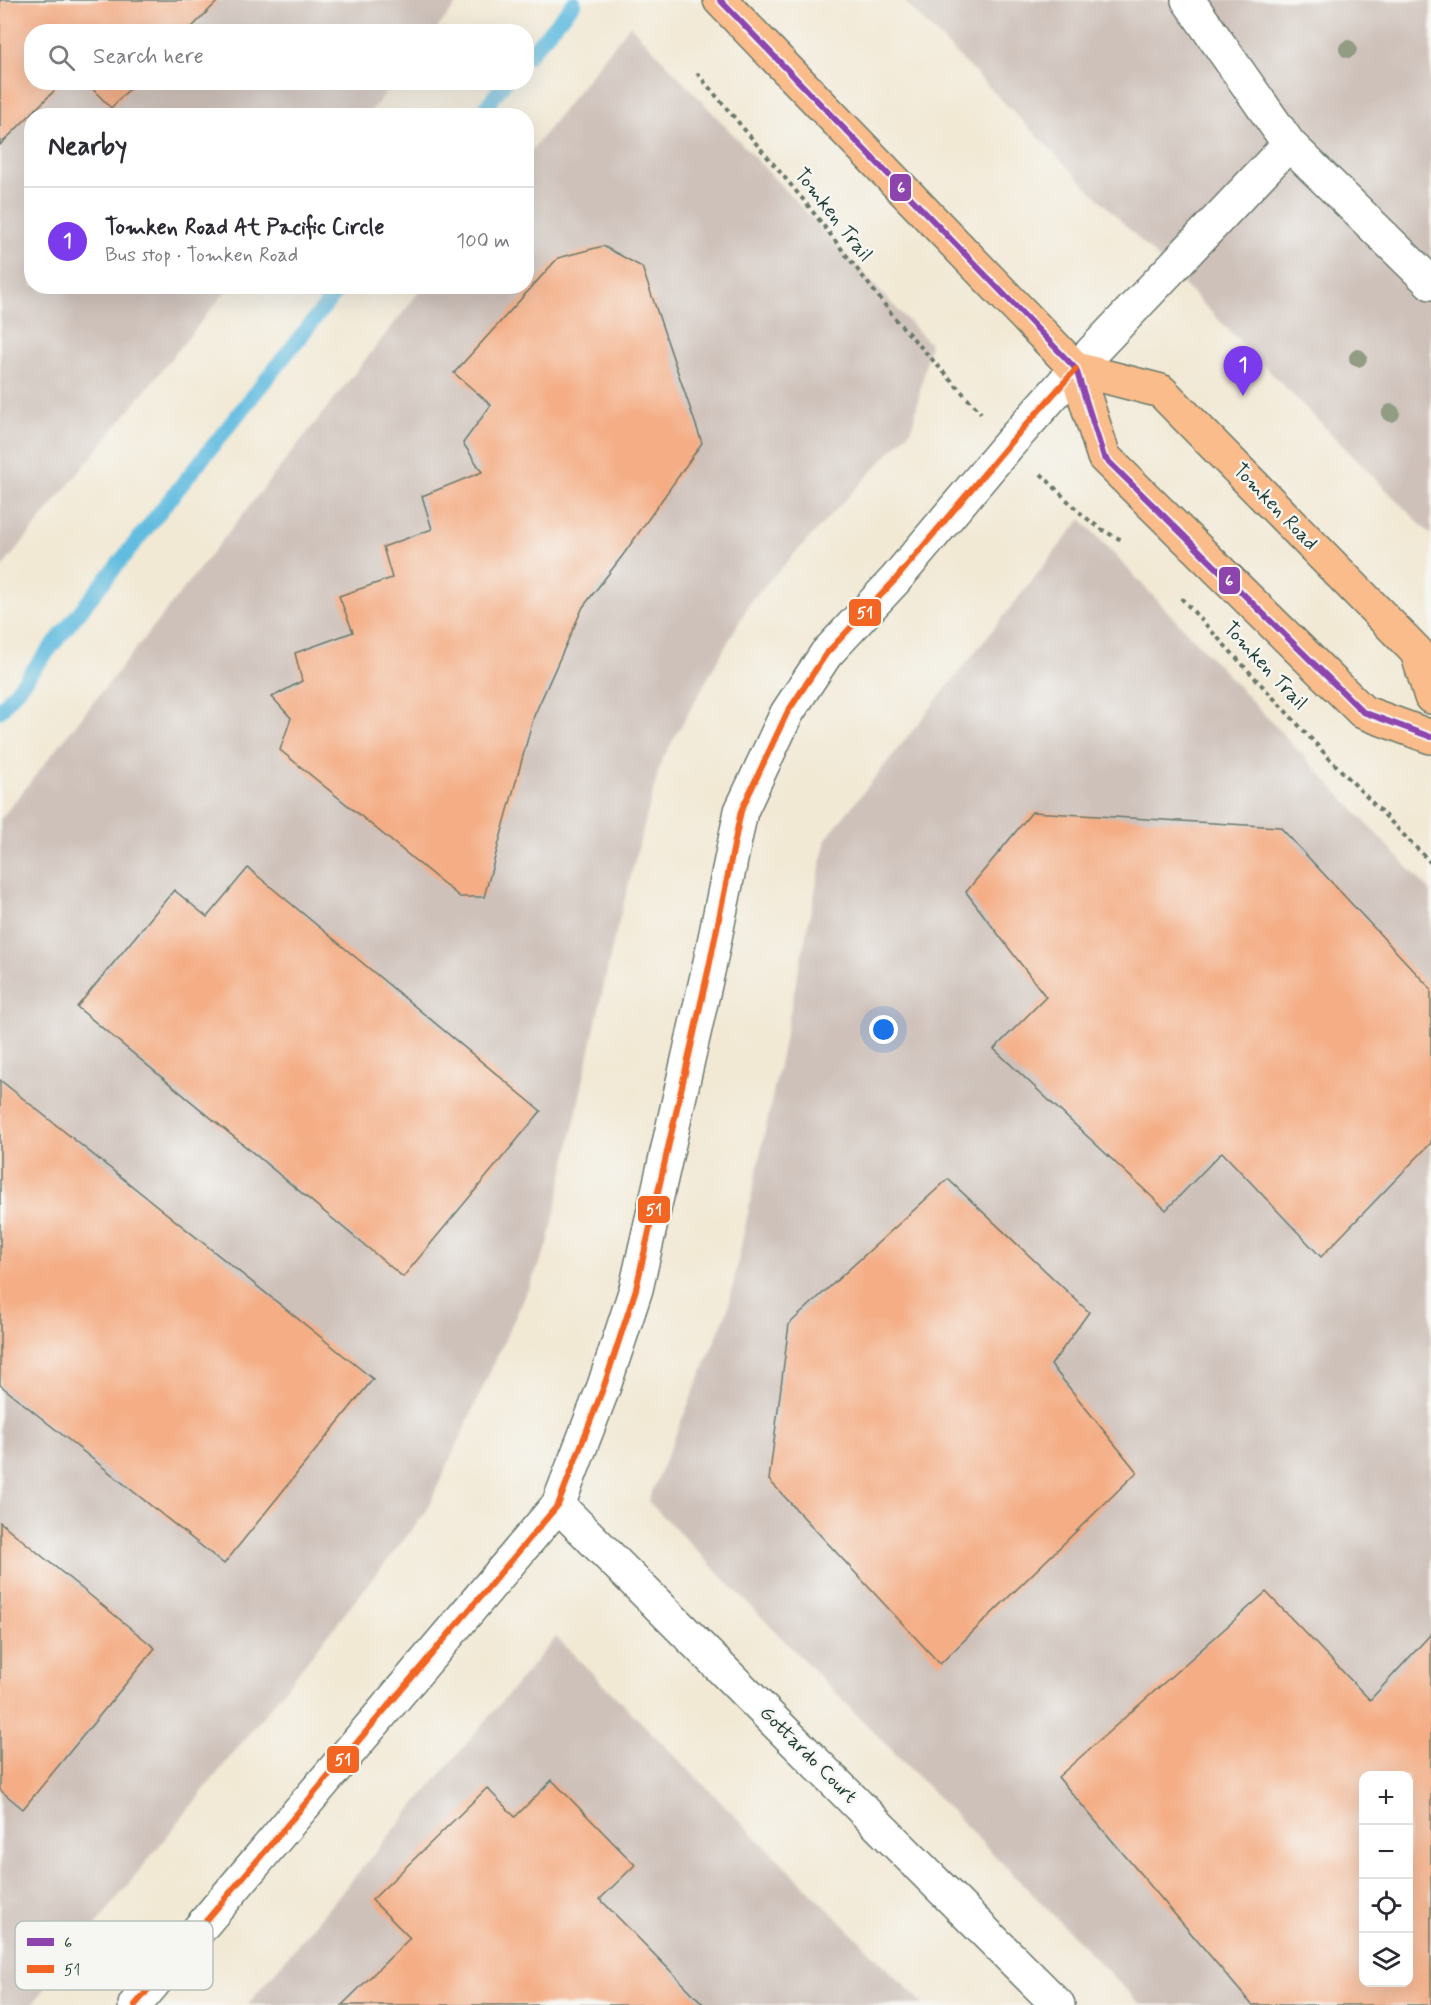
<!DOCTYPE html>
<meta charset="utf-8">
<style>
:root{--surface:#fff;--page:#f7f7f7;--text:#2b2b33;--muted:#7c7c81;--line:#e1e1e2;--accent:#7c3aed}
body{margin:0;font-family:Mynerve,sans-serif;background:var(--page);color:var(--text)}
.controls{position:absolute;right:18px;bottom:18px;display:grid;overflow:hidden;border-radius:12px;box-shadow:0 6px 24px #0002}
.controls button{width:54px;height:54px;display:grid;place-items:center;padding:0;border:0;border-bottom:2px solid var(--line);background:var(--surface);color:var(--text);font:30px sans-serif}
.you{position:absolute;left:884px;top:1030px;width:21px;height:21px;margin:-15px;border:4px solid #fff;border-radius:50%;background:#1a73e8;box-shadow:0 0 0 9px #1a73e833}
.badge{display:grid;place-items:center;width:39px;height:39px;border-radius:50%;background:var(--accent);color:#fff;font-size:20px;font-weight:700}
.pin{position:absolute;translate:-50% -50px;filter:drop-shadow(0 2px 3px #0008)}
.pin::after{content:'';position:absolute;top:32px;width:21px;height:18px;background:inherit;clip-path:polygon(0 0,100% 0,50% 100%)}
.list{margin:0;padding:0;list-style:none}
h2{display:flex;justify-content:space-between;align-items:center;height:78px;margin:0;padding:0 24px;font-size:26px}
h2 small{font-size:20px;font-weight:400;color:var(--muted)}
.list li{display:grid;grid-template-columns:39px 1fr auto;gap:18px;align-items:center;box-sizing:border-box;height:108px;padding:0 24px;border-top:2px solid var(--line)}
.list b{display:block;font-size:22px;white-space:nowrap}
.list p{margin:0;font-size:20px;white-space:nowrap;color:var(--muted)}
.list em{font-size:20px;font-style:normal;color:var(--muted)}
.icon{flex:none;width:33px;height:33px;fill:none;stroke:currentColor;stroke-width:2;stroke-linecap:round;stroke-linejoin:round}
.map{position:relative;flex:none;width:1431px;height:2005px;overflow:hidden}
.search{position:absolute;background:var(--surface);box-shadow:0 6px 24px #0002;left:24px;top:24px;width:510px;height:66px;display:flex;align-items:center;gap:15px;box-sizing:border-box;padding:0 21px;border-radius:24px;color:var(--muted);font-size:22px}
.panel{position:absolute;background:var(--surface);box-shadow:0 6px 24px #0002;left:24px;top:108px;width:510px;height:186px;border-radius:24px}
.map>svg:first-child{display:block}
.industrial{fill:#cec1ba;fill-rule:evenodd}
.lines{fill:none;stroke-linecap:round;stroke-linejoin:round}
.stream{stroke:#62bcdf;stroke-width:15}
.building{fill:#f4ad85;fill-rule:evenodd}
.minor-casing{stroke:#69796c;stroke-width:36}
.major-casing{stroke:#69796c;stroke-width:36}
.path{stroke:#69796c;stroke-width:4;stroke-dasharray:4.5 4.5;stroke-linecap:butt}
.minor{stroke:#fff;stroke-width:33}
.major{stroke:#f9bc8a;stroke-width:33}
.bus-1-casing{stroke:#f6f6f2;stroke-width:10}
.bus-2-casing{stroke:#f6f6f2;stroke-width:10}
.bus-1{stroke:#8e44ad;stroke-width:6}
.bus-2{stroke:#f26522;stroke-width:6}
.tree{fill:#919c83}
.labels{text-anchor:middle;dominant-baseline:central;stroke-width:5;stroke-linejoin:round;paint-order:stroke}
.street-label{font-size:20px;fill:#1f3d34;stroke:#f6f6f2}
.key{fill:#f6f6f2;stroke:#b6beb9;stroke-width:1.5}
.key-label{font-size:16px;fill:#1f3d34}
.line-badge{stroke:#f6f6f2;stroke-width:2}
.badge-label{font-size:16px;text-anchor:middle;font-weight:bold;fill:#fff}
</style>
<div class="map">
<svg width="1431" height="2005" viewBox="0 0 1431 2005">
<rect width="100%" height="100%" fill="#f6f6f2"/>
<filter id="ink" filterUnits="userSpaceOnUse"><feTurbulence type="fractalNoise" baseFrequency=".0167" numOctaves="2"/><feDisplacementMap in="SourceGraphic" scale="12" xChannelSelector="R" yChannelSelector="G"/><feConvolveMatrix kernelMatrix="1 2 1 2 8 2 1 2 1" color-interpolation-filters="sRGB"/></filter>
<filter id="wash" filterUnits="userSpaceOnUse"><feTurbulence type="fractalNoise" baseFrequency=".008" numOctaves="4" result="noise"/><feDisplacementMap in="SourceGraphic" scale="24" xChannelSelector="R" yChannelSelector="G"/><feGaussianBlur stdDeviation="1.35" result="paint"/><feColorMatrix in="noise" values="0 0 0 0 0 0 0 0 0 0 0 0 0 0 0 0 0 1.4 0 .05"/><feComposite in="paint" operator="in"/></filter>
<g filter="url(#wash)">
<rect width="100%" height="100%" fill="#f2e9d5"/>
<!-- industrial -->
<g class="industrial">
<path d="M0,0h460l-25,31 -403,1v50l362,1 -27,32 -335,1v170l197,1 -229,283z"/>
<path d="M903,0h528v535z"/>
<path d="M630,25l300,319 -18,85 -160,170 -91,163 -48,181 -65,302 -122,267 -394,493h-32v-1185l423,-533 103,-1 1,-130z"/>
<path d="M1081,519l350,373v1113h-290l-493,-504 80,-192 98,-470zM1364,1776h44v206h-44z"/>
<path d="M556,1637l368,368h-677z"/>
</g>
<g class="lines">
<!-- stream -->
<g class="stream">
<path d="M526,58l48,-55"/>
<path d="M479,116l26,-34"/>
<path d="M0,711l341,-425"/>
</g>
</g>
<g id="blocks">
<!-- building -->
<g class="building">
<path d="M0,0h219l-32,32h-155v50h31l-63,63z"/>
<path d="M86,82h50l-25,26z"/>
<path d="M603,246l39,21 60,176 -79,112 -40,52 -49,109 -50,181h-24l-180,-147 11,-32 -19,-21 30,-16 -7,-28 58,-21 -14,-36 53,-18 -9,-31 49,-18 -10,-33 60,-24 -19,-29 28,-38 -37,-32 104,-115z"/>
<path d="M1032,812l248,15 151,162v154l-110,114 -99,-105 -56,58 -172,-161 52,-52 -80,-105z"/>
<path d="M248,868l293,243 -138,166 -326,-270 97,-117 33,27z"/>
<path d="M0,1080l373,299 -149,185 -224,-179z"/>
<path d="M948,1179l141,133 -38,53 86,107 -197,192 -171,-184 20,-156z"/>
<path d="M0,1522l155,126 -132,161 -23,-19z"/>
<path d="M1266,1592l104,108 61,-66v371h-179l-194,-228zM1364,1776h44v206h-44z"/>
<path d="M552,1780l83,85 -35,34 104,106h-362l68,-67 -38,-38 115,-112 28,29z"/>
</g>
</g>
</g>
<g filter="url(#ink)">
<use href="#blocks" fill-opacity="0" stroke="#69796c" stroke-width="1.5"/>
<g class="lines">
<defs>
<g id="minor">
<path d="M1188,0l101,144 142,139"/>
<path d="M558,1505l500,500"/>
<path d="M135,2005l423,-500 46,-119 32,-97 73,-322 32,-156 46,-98 39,-59 69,-74 115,-137 66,-74 213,-225"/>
</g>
<g id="major">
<path d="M720,0l356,369 28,88 259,255 68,25"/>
<path d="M1076,369l85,22 256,261 14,45"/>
</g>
</defs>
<!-- minor casing -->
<use href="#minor" class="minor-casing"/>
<!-- major casing -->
<use href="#major" class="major-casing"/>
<!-- path -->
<g class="path">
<path d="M697,73l109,130 92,119 83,91"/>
<path d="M1041,474c25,24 49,54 82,66"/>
<path d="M1181,598l147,159 103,106"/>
</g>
<!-- minor -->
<use href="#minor" class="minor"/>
<!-- major -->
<use href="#major" class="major"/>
<defs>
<path id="bus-1" d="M720,0l356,369 28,88 259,255 68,25"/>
<path id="bus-2" d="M135,2005l423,-500 46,-119 32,-97 73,-322 32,-156 46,-98 39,-59 69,-74 115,-137 66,-74"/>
</defs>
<!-- bus-1 casing -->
<use href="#bus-1" class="bus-1-casing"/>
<!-- bus-2 casing -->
<use href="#bus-2" class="bus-2-casing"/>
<!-- bus-1 -->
<use href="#bus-1" class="bus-1"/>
<!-- bus-2 -->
<use href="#bus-2" class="bus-2"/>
</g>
<!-- trees -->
<g class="tree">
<circle cx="1348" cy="49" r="9"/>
<circle cx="1358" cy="358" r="9"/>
<circle cx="1391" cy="413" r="9"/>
</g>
</g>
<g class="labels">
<!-- street labels -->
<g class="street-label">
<text transform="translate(833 215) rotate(52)">Tomken Trail</text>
<text transform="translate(1275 507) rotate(46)">Tomken Road</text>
<text transform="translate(1265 666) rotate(47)">Tomken Trail</text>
<text transform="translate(808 1755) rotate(45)">Gottardo Court</text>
</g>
</g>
<!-- legend -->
<rect x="15" y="1921" width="198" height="69" rx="9" class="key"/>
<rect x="27" y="1938" width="27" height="8" fill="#8e44ad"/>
<rect x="27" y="1965" width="27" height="8" fill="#f26522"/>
<g class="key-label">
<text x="64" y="1948">6</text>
<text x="64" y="1975">51</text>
</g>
<g class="line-badge">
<rect x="889" y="173" width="23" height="29" rx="6" fill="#8e44ad"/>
<rect x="1218" y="566" width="23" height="29" rx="6" fill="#8e44ad"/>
<rect x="848" y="598" width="34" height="29" rx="6" fill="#f26522"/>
<rect x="637" y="1195" width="34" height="29" rx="6" fill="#f26522"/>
<rect x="326" y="1745" width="34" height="29" rx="6" fill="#f26522"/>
</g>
<g class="badge-label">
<text x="901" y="193">6</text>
<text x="1229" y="586">6</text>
<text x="865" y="618">51</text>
<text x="654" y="1215">51</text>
<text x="343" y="1765">51</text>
</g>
</svg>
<div class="controls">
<button>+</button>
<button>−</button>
<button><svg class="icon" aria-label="locate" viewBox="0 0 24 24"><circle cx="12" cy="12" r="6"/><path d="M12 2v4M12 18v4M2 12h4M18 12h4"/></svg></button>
<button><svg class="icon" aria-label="layers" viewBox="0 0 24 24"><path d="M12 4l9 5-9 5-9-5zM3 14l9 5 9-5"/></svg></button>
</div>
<div class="you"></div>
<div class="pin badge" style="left:1243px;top:396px">1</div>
<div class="search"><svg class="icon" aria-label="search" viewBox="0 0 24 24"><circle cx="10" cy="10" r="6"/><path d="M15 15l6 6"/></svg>Search here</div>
<section class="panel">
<h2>Nearby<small></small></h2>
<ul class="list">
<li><span class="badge">1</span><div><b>Tomken Road At Pacific Circle</b><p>Bus stop · Tomken Road</p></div><em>100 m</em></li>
</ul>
</section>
</div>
